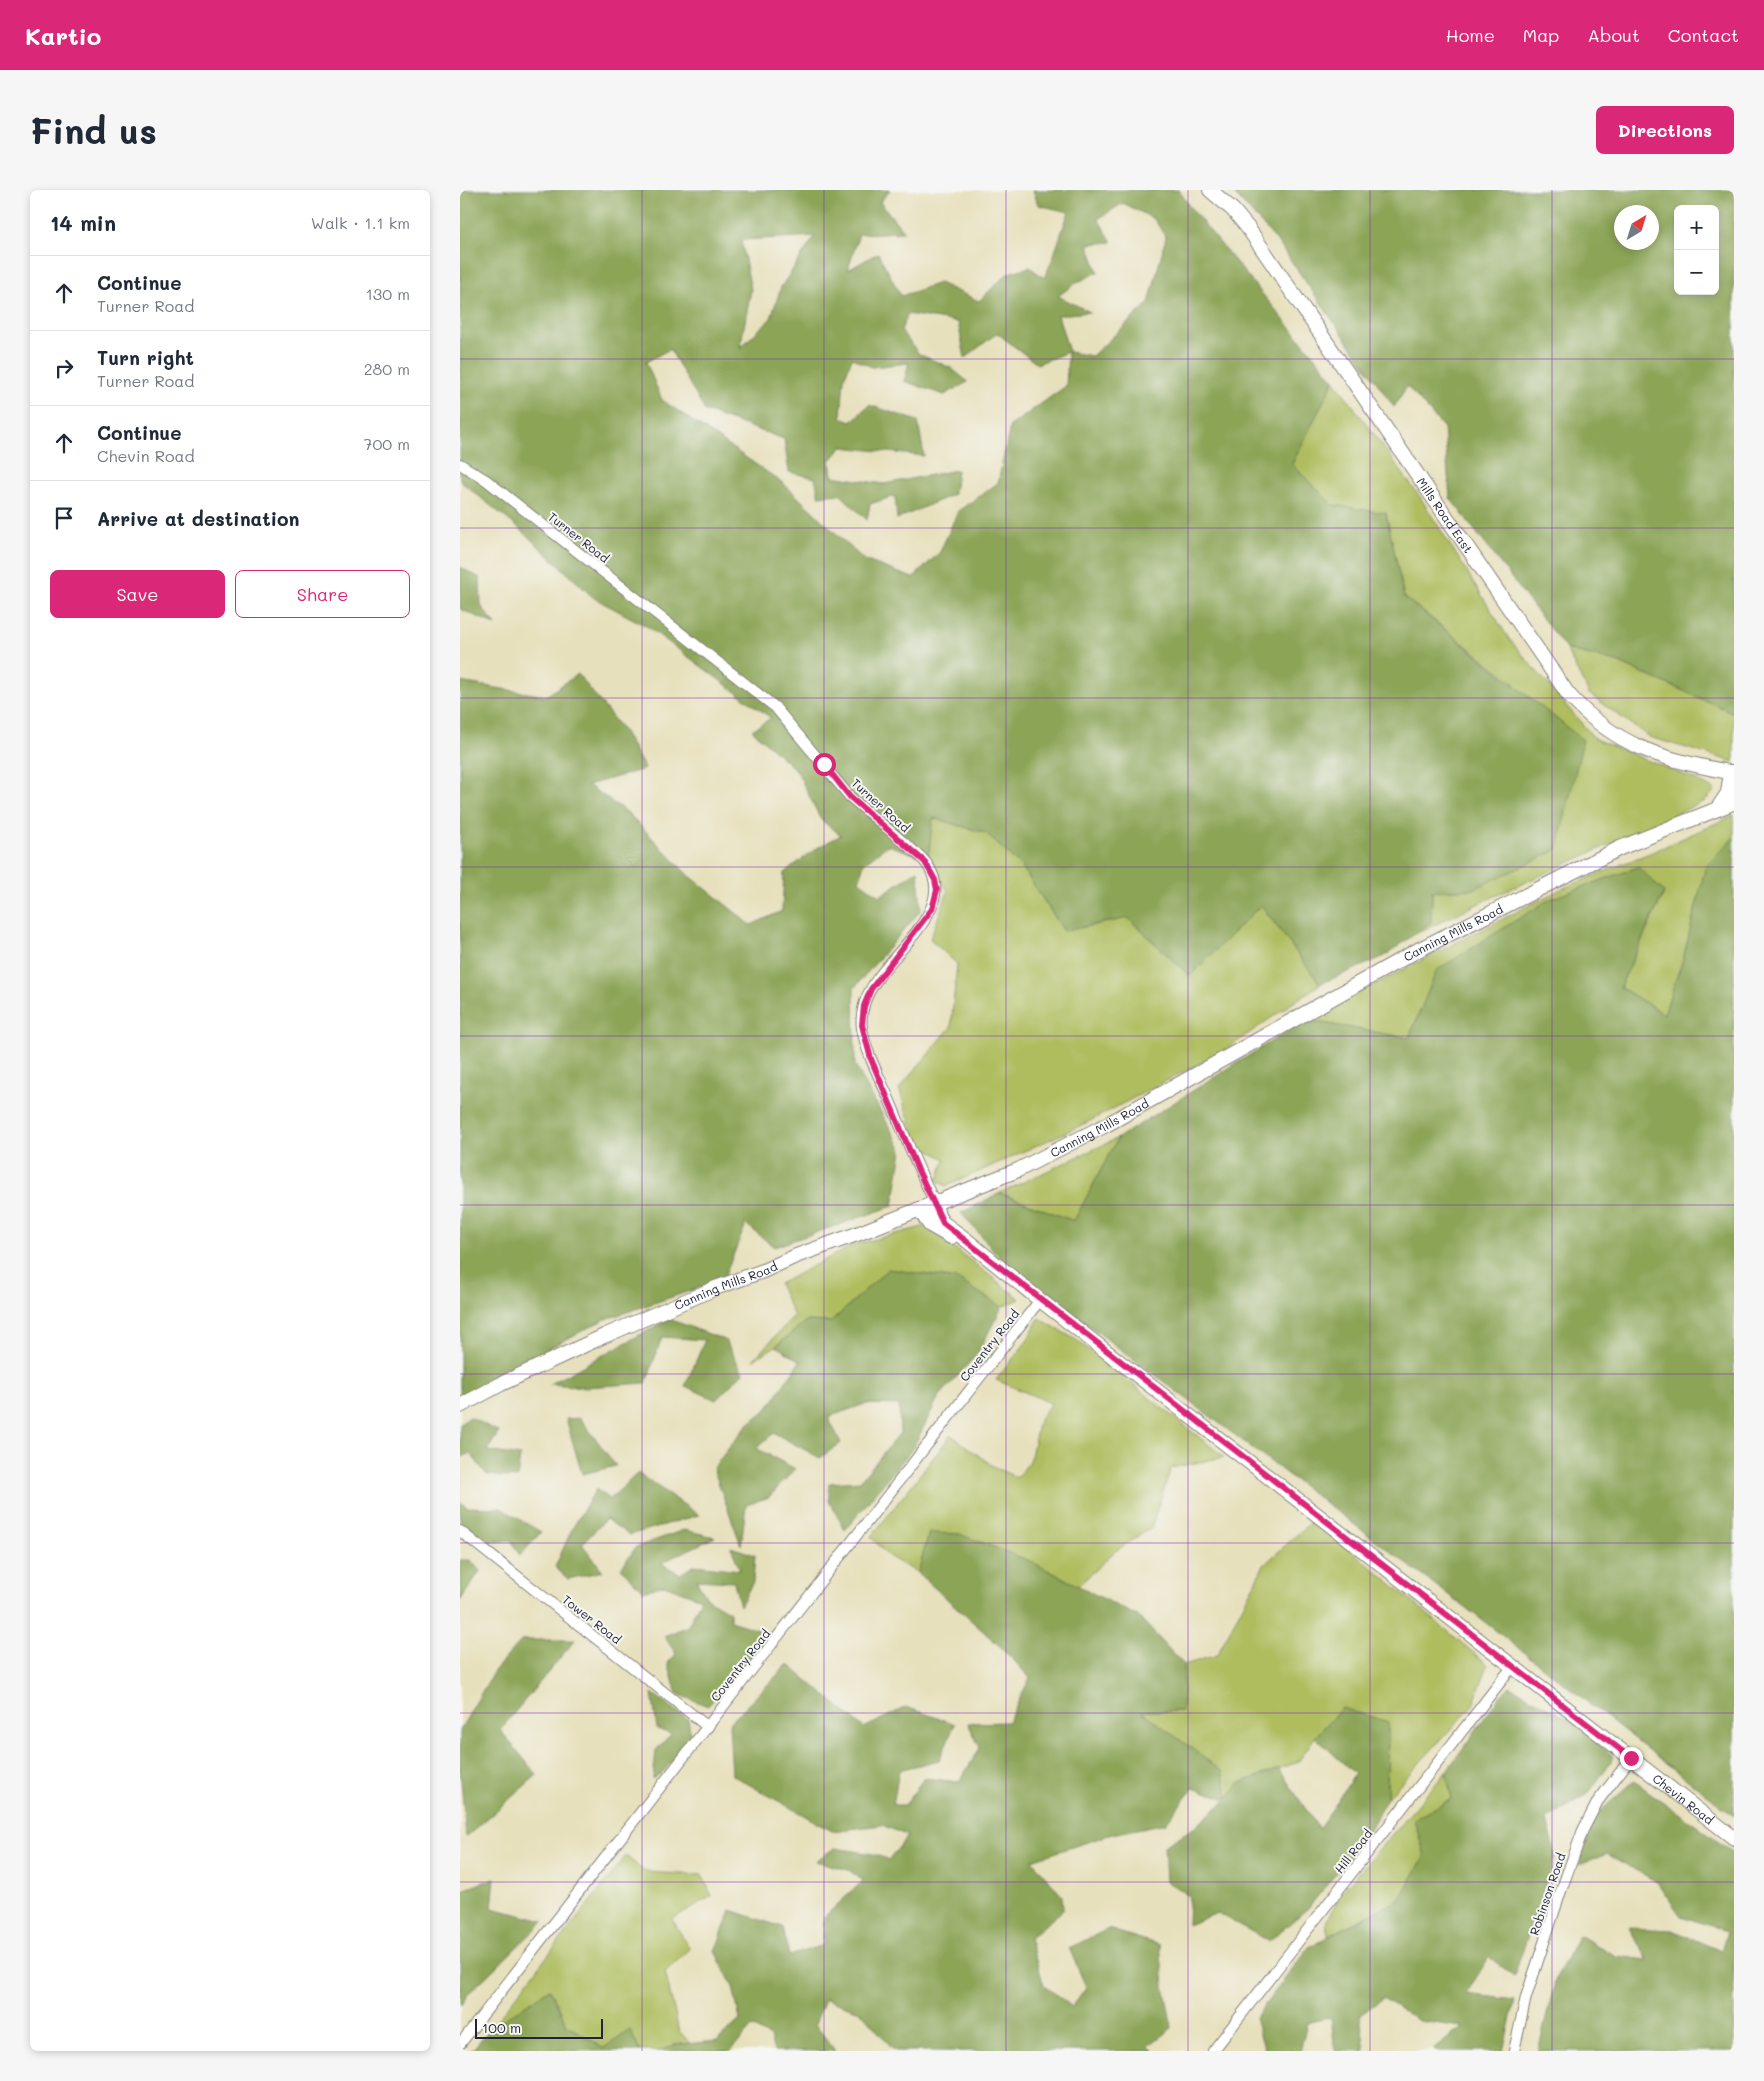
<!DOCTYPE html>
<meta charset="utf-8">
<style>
:root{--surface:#fff;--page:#f6f6f7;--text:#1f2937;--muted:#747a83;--line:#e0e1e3;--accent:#db2777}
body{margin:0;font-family:Mali,sans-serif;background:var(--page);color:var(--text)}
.controls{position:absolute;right:15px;top:15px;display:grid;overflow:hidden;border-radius:8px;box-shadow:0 2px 8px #0003}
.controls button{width:45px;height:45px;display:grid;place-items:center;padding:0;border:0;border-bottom:1px solid var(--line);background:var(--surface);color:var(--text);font:25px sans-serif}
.compass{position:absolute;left:1154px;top:15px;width:45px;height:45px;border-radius:50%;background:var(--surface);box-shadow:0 2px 8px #0003;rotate:38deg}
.scale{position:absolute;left:15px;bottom:12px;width:128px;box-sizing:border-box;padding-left:5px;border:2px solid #22223b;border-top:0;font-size:14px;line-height:18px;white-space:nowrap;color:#22223b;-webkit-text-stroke:4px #f6f6f2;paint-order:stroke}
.stop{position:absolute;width:15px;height:15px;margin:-11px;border:4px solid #db2777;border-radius:50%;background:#fff}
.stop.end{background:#db2777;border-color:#fff;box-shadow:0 1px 5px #0008}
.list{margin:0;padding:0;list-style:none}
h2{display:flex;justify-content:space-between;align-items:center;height:65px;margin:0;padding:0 20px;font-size:21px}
h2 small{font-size:16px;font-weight:400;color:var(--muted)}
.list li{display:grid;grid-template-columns:32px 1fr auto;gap:15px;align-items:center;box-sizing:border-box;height:75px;padding:0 20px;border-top:1px solid var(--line)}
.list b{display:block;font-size:19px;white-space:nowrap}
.list p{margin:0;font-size:16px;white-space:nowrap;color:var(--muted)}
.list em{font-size:16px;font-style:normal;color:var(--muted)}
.actions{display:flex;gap:10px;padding:15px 20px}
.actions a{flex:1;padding:11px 0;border:1px solid var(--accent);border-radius:8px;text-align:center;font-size:18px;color:var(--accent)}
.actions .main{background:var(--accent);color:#fff}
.icon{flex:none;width:28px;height:28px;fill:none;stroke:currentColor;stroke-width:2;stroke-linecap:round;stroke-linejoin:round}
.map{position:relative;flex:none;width:1274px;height:1861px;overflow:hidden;border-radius:8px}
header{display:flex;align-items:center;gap:30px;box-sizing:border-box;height:70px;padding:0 25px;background:var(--accent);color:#fff}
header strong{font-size:24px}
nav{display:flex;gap:28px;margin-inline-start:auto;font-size:18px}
.intro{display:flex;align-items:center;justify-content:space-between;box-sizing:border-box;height:120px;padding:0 30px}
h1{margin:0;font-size:35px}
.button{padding:12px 22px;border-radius:8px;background:var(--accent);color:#fff;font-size:18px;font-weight:700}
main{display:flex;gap:30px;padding:0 30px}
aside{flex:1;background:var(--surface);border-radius:8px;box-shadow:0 2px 8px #0003}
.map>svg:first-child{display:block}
.green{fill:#afbd5f;stroke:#68704d}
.forest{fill:#8ba456;stroke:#566348;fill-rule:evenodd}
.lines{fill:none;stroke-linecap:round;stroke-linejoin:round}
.minor-casing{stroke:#84817c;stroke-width:12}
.secondary-casing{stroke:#84817c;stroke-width:16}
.minor{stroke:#fff;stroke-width:10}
.secondary{stroke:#fff;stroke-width:14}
.route{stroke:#db2777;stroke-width:6}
.grid{fill:none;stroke:#7b2cbf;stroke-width:1;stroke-opacity:0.55}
.labels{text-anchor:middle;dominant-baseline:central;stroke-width:4;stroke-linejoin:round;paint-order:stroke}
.street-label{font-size:12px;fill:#22223b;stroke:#f6f6f2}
</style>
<header>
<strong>Kartio</strong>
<nav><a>Home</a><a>Map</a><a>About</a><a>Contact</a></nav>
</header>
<div class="intro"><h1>Find us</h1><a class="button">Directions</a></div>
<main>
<aside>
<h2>14 min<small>Walk · 1.1 km</small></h2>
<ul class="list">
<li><svg class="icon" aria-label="ahead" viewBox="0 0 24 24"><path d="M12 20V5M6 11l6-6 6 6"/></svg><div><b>Continue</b><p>Turner Road</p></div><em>130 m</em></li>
<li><svg class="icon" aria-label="right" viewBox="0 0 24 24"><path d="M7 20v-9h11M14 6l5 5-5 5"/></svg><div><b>Turn right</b><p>Turner Road</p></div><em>280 m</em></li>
<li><svg class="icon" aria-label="ahead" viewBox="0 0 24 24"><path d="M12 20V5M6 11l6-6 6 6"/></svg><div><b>Continue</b><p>Chevin Road</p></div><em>700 m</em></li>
<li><svg class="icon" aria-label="arrive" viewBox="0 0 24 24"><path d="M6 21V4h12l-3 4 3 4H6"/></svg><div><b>Arrive at destination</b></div></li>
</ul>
<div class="actions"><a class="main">Save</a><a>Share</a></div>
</aside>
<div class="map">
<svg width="1274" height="1861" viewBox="0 0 1274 1861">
<rect width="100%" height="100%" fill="#f6f6f2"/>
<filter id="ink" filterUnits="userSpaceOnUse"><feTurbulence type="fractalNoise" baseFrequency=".02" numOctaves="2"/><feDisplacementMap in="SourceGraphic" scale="10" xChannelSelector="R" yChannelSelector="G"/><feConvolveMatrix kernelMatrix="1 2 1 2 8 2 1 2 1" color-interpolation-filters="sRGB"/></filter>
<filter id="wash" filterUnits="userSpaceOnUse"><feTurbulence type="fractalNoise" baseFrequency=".0096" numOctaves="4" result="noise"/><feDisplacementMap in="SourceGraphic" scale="20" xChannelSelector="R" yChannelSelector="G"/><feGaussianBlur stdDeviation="1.12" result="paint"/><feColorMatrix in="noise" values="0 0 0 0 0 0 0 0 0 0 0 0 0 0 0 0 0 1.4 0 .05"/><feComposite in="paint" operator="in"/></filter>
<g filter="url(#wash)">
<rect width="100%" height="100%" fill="#e7e0bc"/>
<!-- green -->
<g class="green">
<path d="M874,190l86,117 89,142 86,100 101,41 19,10 -10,11 -223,101 -69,33 18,-13 1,-31 42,-2 40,-206 -110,-86 -18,-83 -53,-9 -41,-41z"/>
<path d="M1106,459l51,13 117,51v49l-85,-25 -60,-43z"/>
<path d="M1274,625v22l-28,29 -22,90 -20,58 -44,-27 44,-94 -227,77 -28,68 -104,-18 256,-131 96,-39z"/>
<path d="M472,628l54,15 36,34 42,64 64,-13 62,58 71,-71 59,79 -95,66 -141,74 -137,62 -10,-5 8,-22 -22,-13 -10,-14 -14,-43 52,-62 6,-63 -27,-25 18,-48 -20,-32z"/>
<path d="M658,948l-44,83 -74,-28z"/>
<path d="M466,1036l94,73 -18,8 -45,-28 -69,-10 -57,53 -25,-1 -30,25 -23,14 41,-44 -15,-32 74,-39z"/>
<path d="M579,1128l39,23 146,116 -53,11 -20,60 -37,24 -36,34 -48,-25 -71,-27 -30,-1 -11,40 -30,-17 -17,-19 80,-102 42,31 24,12 13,-17 9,-41 12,-17 -55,-23 31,-39z"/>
<path d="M854,1329l174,146 -15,40 -86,93 1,-76 -46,-13 -27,28 -17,25 -59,21 -11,16 -88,-88h41l3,-46 33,-10 47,-90z"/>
<path d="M986,1582l6,27 -38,20 11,37 -26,44 -71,36 -2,-14 15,-29z"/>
<path d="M166,1666l19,16 57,3 10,21 -40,23 18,30 -25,23 14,59 11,12 -16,2 -14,6h-20l-10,-20 -26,17 -37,-23 -17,-36 -59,39z"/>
</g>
<!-- forest -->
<g class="forest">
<path d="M0,0h430l-10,12 24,30 -45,2 -11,36 30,-17 23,43 38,-13 40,18 29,-28 22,-6 14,11c11,-21 16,-44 25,-66l-31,-7 -5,-15h146l10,16 145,174 -42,84 41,41 53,8 18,84 179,143 -26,110 -83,39 -42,2 -1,31 -46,34 -65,28 -59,-79 -71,71 -62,-58 -64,13 -42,-64 -36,-34 -53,-15 -5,41 -40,-14 -24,18 -5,18 21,15 38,-26 3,40 -67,78 1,77 47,85 -9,56 -119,41 -28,-23 -23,56 -120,40 -143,75v-713l86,14 32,-22 46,58 21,37 -57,16 40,28 57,59 66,53 31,-14 2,-38 33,-25 24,-13 -20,-15 -24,-49 -45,-41 19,-12 -123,-91 -54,-29 -73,-68 -61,-49zM663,13l31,16 12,18 -17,66 -57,53 -23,-4 -11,-37 32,-3 -32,-16 18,-13 22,-11 -10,-28 24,-2 -14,-23zM355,46l-34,51 -10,31 -31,30 11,-58 -10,-50zM447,124l51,8 7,36 32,-25 40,31 31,-12 -2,34 -56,40 -12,57 -40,28 -18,41 -27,26 -49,-18 -81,-77 -121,-83 -16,-38 24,-13 35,62 79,28 5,33 26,6 4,18 21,-2 27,26 3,-16 25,-8 2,23 57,-25 3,-24 -73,14 -52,-8 -2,-15 12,-14 82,9 -6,-35 -49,-16 -18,17 -10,-5 3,-38 8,-21 20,9 37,-4 -5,18 40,14 24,-13 -17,-14 -32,-14 -18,-23z"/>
<path d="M771,0h503v523l-117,-51 -51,-13 -116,-151 -6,-70 -37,-42 -13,21 -117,-166zM1218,19h37v82h-37zM1162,22h30v30h-30z"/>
<path d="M0,377l20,11 1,28 15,19 -36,-16z"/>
<path d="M1274,647v979l-248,-193 -482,-361 -43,-49 39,-20 74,28 44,-83 187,-118 104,18 28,-68 113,-71 88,-32 26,25 -44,95 44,27 20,-58 22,-91z"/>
<path d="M428,1079l69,10 45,28 -25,47 -39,44 -25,50 -68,82 -16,-29v-18l31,-2 40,-48 -1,-28 -34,-1 -37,13 13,26 -21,15 -46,-25 -18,15 39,21 -26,28 -23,8 -5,40 -28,-77 34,-43 21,-17 32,-47 -24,-15 30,-25 25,1z"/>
<path d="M209,1129l56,21 18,33 -27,27 -31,-14 20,-46 -43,-3 -16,46 -60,4 -36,-3z"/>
<path d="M10,1227l29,15 -12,19 33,5 -3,22 -30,-3 -17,-22 -10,5v-34z"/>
<path d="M120,1228l36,48 -34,8 -16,-55z"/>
<path d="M178,1283l61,42 -70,20 -23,-16 -24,25 21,27 -35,8 -13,-12 17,-38 24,-40 14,10z"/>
<path d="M0,1312l7,5 34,1 40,24 -21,24 -9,-16 -19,2 -32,-20z"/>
<path d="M224,1340l31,7 -54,26 19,11 15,-9 45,5 -9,-23 24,8 -2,27 -13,24 -6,-24 -38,-2 12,19 22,13v9l45,14 -20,19 -47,52 -31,-12 -9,-31 8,-9 -12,-18 24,-10 13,-27 -37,-14 -21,6 -22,-23 15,-21z"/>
<path d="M469,1343l30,1 71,27 109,56 45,48 -2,46h-41l81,60 6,27 11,-15 40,-14 40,60 36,-55 -40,-37 27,-29 46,14 -1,76 -22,40 -57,70 -39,33 -52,-28 -29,12 1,-29 -23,-15 -2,-35 28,-17 35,-30 -34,-11 -27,35 -54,11 -80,26 30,36 1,14 -34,28 15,47 28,22 14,-20 -17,-39 39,-19 52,16 4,40 8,43 -24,18 6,5h-259l-35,-40 -35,-12 -10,25 20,27h-61l-4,-14 -18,-10 -21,24h-71l14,-6 43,-4 23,-21 -7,-33 -18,-36 16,-41 51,17 7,29 34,-11 1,-28 39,-36 -14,-11 -34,-9 20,-13 38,6 16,6 19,-24 -26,-11 -50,6 -100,-56 -3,-51 59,-60 76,64 42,-21 49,17 -16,36 -40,10 -6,35h12l19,-27 35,4 21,-34 -12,-25 40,-1 22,-44 -28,-30 -84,-75z"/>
<path d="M0,1370h10l10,11 -20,30z"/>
<path d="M62,1450h53l-75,90 37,45 -71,62 -6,-69v-38l34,-59z"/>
<path d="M1050,1496l64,36 40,35 -26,37 -41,25 8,37 -41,120 -25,-19 -23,37 49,6 -12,51h-68l-1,-2 29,-22 -44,-6 -36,-23 -23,17 5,36h-30l-4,-34 -24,6 -7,28h-35l-10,-33 54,-71 90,-47 26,-44 -11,-37 38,-20 -6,-27 54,-76z"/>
<path d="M192,1503l36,26 3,18 -27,34 -11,8 3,-29 15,-16 -14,-5z"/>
<path d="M1174,1591l100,72v198h-196l18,-73 23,-43 37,21 32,4 -19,-32 43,2 49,21 6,-20 -46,-15 -24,-34 -50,-28 -28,11 17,-50z"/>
<path d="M35,1688l-3,30 52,13 -75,72 -9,13v-115z"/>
<path d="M90,1799l17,36 37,23 26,-18 10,21h-169l20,-23z"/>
</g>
</g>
<g filter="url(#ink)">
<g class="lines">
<defs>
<g id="minor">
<path d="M0,274l26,16 289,227 75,90 71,60c50,52 -45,100 -57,148 -2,7 -3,16 -2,23 4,25 17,48 27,71 15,35 29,70 46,104"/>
<path d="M0,1341l248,196"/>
<path d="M0,1854l580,-744"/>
<path d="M753,1861l299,-384"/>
<path d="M1054,1861l12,-54 36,-109 21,-58 15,-29 33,-43"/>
</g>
<g id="secondary">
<path id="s1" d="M750,0l23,20 15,18 320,466c48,54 98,66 166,79"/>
<path d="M1258,618l10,-15 3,-21"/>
<path id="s2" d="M475,1013l3,13 5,7 22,16 75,61 694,538"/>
<path d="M459,1019l11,16 21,12"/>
<path id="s3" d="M0,1216l41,-22 103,-48 114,-49 45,-16 33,-15 61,-22 161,-64 88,-45 312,-175 202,-102 110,-44 4,-4"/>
</g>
</defs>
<!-- minor casing -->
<use href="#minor" class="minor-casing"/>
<!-- secondary casing -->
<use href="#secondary" class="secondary-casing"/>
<!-- minor -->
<use href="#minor" class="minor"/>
<!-- secondary -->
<use href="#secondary" class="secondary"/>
</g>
</g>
<g class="lines" filter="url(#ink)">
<!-- route -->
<path class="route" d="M364,574l26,33 75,65 10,18 2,10 -5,19 -61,80 -7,17 -2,19 9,34 47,111 25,53 688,535"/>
</g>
<!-- grid -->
<path class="grid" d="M182,0v1861M364,0v1861M546,0v1861M728,0v1861M910,0v1861M1092,0v1861M0,169h1274M0,338h1274M0,508h1274M0,677h1274M0,846h1274M0,1015h1274M0,1184h1274M0,1353h1274M0,1523h1274M0,1692h1274"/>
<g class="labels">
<!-- street labels -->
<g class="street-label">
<text stroke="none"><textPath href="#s1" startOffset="402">Mills Road East</textPath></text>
<text transform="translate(119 347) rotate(38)">Turner Road</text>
<text transform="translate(421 615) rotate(42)">Turner Road</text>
<text stroke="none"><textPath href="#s3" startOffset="1102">Canning Mills Road</textPath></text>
<text stroke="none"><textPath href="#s3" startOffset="698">Canning Mills Road</textPath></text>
<text stroke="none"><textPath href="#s3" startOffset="292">Canning Mills Road</textPath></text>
<text transform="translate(529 1155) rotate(-52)">Coventry Road</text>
<text transform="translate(132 1429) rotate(38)">Tower Road</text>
<text transform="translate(280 1475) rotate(-52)">Coventry Road</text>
<text stroke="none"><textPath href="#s2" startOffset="960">Chevin Road</textPath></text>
<text transform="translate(893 1661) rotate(-52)">Hill Road</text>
<text transform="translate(1087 1704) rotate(-71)">Robinson Road</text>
</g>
</g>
</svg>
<div class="controls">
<button>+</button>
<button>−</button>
</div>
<svg class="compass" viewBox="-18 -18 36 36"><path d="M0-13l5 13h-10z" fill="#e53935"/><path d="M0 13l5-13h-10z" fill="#747a83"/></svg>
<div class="scale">100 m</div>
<div class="stop" style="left:364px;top:574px"></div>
<div class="stop end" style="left:1171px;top:1568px"></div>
</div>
</main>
